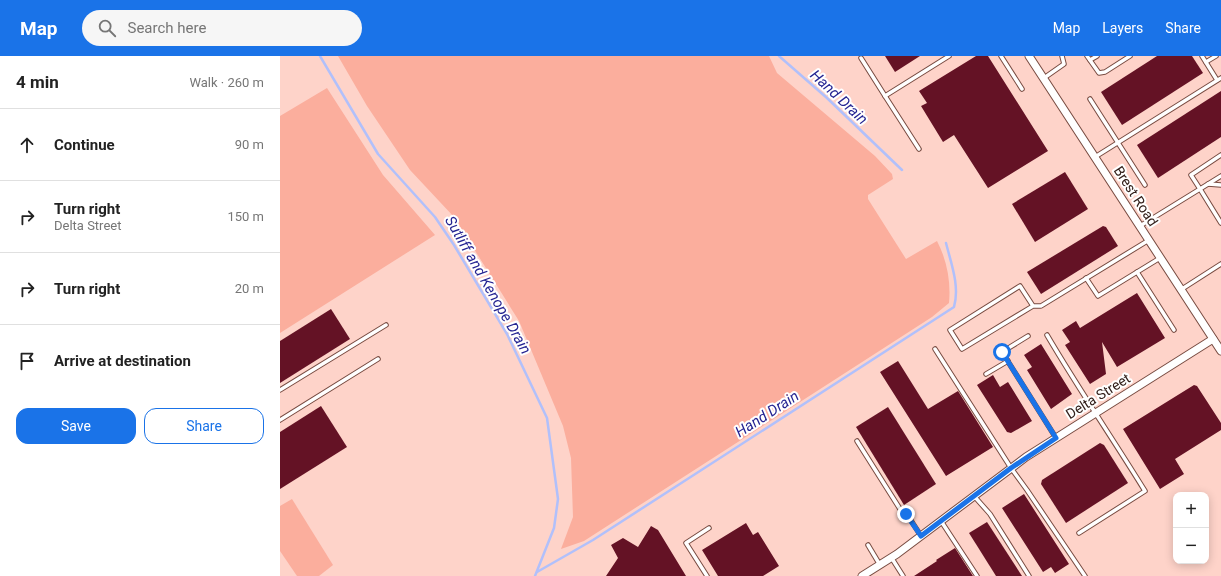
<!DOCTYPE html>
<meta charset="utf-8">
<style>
:root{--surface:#fff;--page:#f6f6f6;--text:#222;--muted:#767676;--line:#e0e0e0;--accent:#1a73e8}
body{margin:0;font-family:Roboto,sans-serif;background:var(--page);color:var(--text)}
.controls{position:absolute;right:12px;bottom:12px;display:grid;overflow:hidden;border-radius:8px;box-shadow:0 2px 10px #0003}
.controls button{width:36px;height:36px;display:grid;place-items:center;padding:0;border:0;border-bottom:1px solid var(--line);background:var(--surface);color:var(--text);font:20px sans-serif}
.stop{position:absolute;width:12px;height:12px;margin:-9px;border:3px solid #1a73e8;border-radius:50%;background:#fff}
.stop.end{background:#1a73e8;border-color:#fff;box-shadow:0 1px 4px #0008}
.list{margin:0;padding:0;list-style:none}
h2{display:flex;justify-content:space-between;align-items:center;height:52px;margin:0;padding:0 16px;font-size:17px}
h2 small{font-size:13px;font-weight:400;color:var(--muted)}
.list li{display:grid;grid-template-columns:26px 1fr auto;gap:12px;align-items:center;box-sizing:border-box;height:72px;padding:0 16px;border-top:1px solid var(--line)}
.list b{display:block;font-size:15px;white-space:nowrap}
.list p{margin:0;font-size:13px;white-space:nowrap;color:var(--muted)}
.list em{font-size:13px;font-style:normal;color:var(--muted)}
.actions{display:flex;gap:8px;padding:12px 16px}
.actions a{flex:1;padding:9px 0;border:1px solid var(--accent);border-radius:12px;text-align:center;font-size:14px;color:var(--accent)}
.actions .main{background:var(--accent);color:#fff}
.icon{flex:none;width:22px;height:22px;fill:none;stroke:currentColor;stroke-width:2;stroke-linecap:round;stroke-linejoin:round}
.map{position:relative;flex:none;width:941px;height:520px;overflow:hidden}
header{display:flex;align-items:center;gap:24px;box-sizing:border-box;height:56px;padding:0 20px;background:var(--accent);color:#fff}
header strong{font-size:19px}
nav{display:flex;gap:22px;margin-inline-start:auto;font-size:14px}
.search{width:280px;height:36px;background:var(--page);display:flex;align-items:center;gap:10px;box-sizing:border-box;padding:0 14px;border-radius:22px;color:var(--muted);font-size:15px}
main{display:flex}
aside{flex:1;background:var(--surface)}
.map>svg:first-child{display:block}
.green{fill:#fbae9d}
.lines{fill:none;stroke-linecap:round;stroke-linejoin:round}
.stream{stroke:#b1c0fb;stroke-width:2.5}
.building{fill:#641225}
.lane-casing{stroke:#784b41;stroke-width:5.5}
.street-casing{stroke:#784b41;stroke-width:9}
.lane{stroke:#fff;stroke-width:3.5}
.street{stroke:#fff;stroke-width:7}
.route{stroke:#1a73e8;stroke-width:5}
.labels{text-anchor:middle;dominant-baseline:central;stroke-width:4;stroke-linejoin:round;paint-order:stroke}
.street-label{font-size:14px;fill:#33201b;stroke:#fff}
.water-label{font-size:15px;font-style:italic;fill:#252492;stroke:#fff}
</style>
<header>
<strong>Map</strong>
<div class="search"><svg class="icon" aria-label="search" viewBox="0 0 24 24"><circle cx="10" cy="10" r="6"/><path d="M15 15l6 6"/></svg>Search here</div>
<nav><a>Map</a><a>Layers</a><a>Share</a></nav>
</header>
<main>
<aside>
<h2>4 min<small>Walk · 260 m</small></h2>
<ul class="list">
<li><svg class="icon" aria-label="ahead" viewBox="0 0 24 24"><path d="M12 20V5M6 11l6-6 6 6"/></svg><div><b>Continue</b></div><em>90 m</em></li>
<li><svg class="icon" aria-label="right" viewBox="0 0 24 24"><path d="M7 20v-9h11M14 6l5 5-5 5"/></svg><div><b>Turn right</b><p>Delta Street</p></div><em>150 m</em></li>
<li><svg class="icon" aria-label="right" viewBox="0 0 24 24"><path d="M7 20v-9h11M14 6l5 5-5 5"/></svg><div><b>Turn right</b></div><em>20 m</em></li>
<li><svg class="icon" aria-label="arrive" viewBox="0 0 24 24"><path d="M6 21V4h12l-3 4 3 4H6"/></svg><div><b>Arrive at destination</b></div></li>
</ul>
<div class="actions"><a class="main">Save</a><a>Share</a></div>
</aside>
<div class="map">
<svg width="941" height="520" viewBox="0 0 941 520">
<rect width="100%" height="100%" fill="#fed3c9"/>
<!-- green -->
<g class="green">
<path d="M58,0h431l8,17 98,83 17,18 1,5 -25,16v4l38,60 31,-18c10,19 14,41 12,62l-17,14 -348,224 -23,8 12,-32 -2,-59 -8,-32 -44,-105 -65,-104 -44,-47 -43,-64z"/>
<path d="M47,32l56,87 52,60 -155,98v-217z"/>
<path d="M12,443l41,66 -14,11h-22l-17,-25v-45z"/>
</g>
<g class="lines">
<!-- stream -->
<g class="stream">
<path d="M40,0l58,98 57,63 19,28 53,89 40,84 11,81 -4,29 -19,48"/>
<path d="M499,0l48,42 75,72"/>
<path d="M257,516l56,-32 361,-233c6,-21 -3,-44 -8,-64"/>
</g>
</g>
<!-- building -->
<g class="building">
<path d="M605,0h35l-25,16z"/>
<path d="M696,0h12l60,95 -60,37 -34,-53 -11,7 -22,-36 6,-3 -8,-12z"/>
<path d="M877,0h35l11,17 -81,52 -21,-33z"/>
<path d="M941,35v46l-63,41 -21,-33z"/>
<path d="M785,116l23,37 -53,33 -23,-38z"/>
<path d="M823,170l3,1 12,19 -77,48 -14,-22z"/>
<path d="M857,237l28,45 -48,29 -15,-25 4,32 -16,10 -25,-39 5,-3 -8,-12 14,-9 4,7z"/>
<path d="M51,253l19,30 -70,44v-42z"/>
<path d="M761,288l31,50 -21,15 -24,-39 5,-3 -8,-12z"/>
<path d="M618,305l30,48 30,-18 35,56 -47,29 -66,-104z"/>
<path d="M713,319l7,12 8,-5 24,39 -21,12 -4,-1 -30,-47z"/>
<path d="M914,329l3,1 24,37v7l-46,29 9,15 -24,15 -37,-60z"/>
<path d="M41,350l26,41 -67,42v-57z"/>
<path d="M608,351l48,77 -32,21 -48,-78z"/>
<path d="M820,387l4,2 24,38 -62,40 -25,-39 1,-4z"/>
<path d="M744,438l45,70 -14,9 -4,-6 -8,5 -41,-64z"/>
<path d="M707,466l35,54h-26l-27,-43z"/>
<path d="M466,467l7,12 5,-3 21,34 -16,10h-45l-16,-26z"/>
<path d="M371,470l7,4 28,46h-80l12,-18 -7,-13 12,-7 15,9z"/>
<path d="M675,492l18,28h-59l23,-15 -1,-1z"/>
</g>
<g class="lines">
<defs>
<g id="lane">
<path d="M721,0l21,33"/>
<path d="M807,0l12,17 6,-1 25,-16"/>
<path d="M922,0l15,24"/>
<path d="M581,2l24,38 64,-40"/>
<path d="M810,4l7,-4"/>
<path d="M926,6l10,-6"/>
<path d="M764,22l20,-14 -2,-8"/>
<path d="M605,40l34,53"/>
<path d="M810,43l55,86"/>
<path d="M941,99l-30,20 9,14 21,-13"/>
<path d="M815,101l126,-79"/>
<path d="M928,128l13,1"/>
<path d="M860,170l60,-37 21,34"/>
<path d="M857,216l37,58"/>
<path d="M806,222l12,18 62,-38"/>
<path d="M902,233l39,-25"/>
<path d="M753,250l-71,43 -12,-19 70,-44 13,20h8l108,-66"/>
<path d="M767,279c31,53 66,104 98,156l-66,42"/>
<path d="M748,280l-26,16 54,86"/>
<path d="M655,293l76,119 16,22 58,86"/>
<path d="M706,318l22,-13"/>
<path d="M0,334l106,-65"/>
<path d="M0,364l98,-61"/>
<path d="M577,385l43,68 10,10 11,17"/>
<path d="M694,440l16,18 39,62"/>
<path d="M661,465l36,55"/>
<path d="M588,489l12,20"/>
<path d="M611,501l12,19"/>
<path d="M427,520l-21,-33 23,-15"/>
</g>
<g id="street">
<path d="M749,0l192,295"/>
<path d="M582,520l35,-22 129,-97 187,-118"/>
</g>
</defs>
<!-- lane casing -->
<use href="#lane" class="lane-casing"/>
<!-- street casing -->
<use href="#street" class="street-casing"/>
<!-- lane -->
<use href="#lane" class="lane"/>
<!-- street -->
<use href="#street" class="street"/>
</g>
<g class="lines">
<!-- route -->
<path class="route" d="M626,458l15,22 90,-68 45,-30 -54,-86"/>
</g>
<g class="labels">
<!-- street labels -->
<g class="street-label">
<text transform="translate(856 140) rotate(57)">Brest Road</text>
<text transform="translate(818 340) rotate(-32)">Delta Street</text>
</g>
<!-- water labels -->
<g class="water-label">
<text transform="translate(559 41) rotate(43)">Hand Drain</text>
<text transform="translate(208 229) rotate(60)">Sutliff and Kenope Drain</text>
<text transform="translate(487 358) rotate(-33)">Hand Drain</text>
</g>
</g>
</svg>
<div class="controls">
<button>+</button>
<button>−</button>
</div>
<div class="stop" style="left:722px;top:296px"></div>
<div class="stop end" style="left:626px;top:458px"></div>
</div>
</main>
